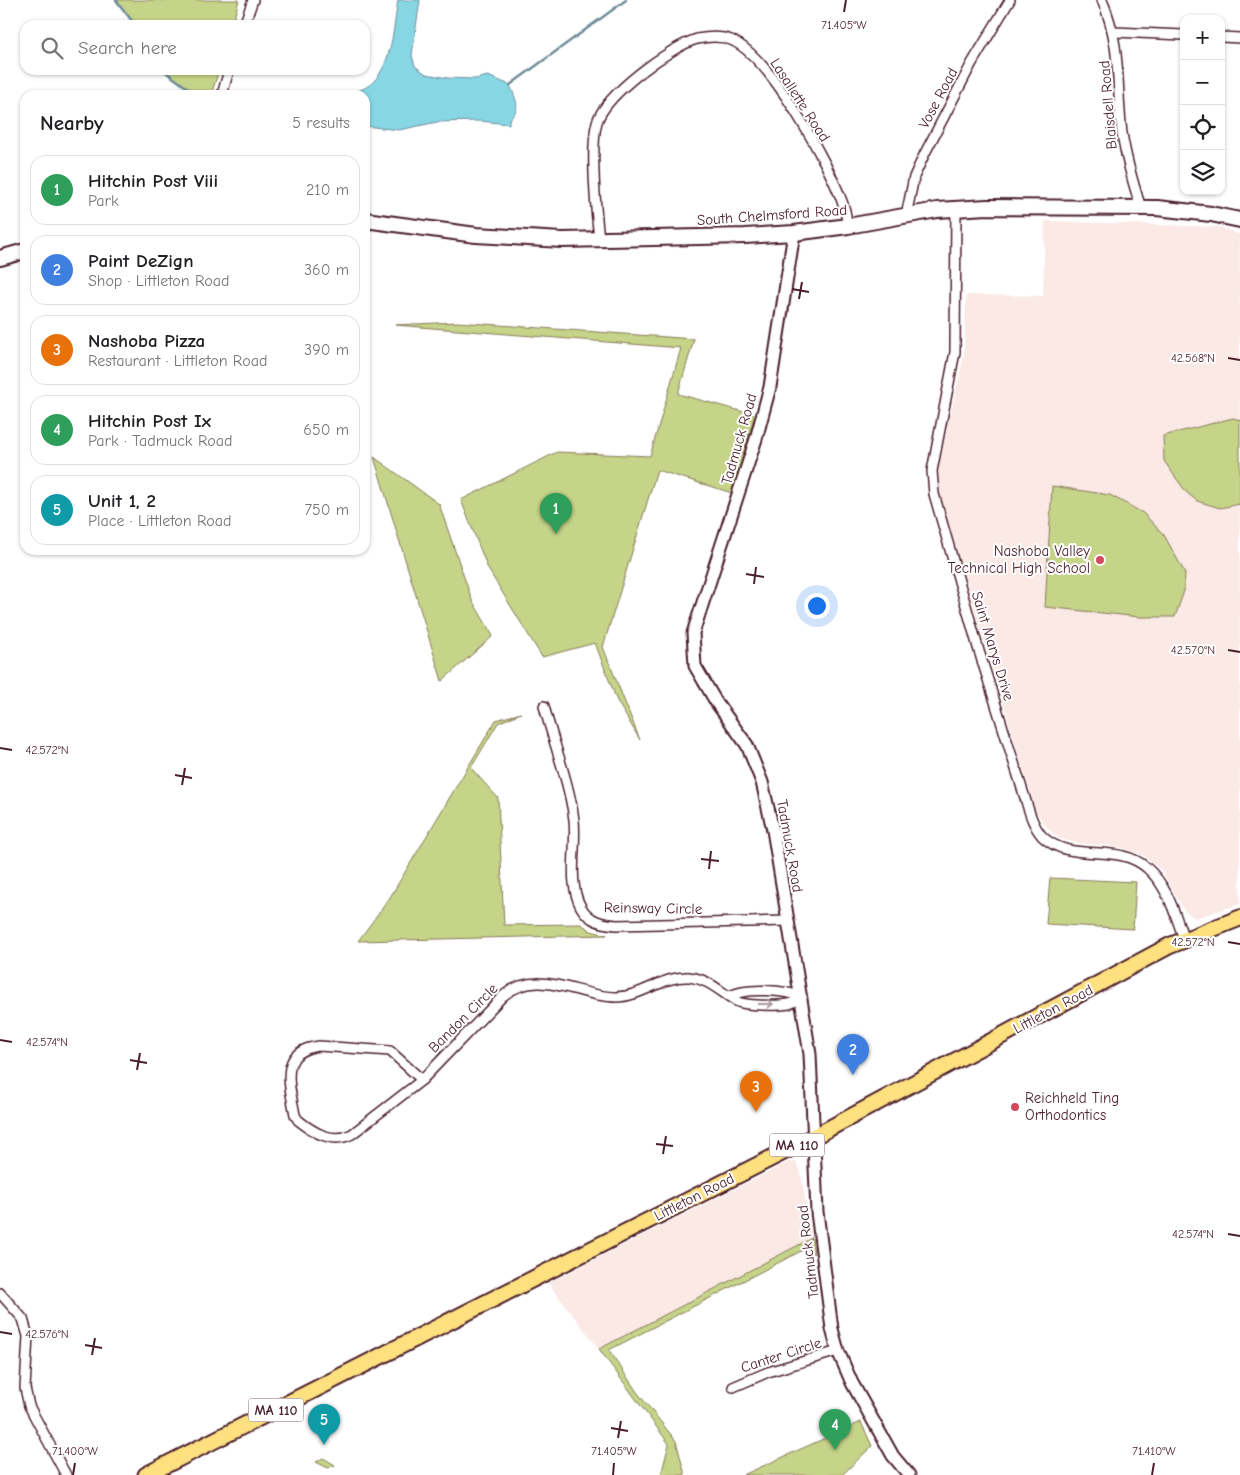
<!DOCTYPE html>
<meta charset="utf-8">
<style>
:root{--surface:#fff;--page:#f2f2f2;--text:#202124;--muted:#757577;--line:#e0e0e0;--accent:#d93025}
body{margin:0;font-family:"Comic Neue",sans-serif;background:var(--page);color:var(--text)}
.controls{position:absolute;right:15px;top:15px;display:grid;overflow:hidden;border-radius:10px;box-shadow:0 1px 4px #0004}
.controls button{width:45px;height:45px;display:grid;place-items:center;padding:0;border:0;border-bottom:1px solid var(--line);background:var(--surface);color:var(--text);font:25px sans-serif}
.you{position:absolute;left:816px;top:605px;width:18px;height:18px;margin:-12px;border:4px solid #fff;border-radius:50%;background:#1a73e8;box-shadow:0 0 0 8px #1a73e833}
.badge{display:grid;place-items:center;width:32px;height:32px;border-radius:50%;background:var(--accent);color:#fff;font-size:16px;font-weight:700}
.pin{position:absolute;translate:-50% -41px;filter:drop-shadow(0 1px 2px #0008)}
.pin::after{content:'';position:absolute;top:26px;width:18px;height:15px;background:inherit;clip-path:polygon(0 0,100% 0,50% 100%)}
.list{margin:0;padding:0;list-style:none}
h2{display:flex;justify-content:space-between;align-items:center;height:65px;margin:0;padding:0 20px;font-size:21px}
h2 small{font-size:16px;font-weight:400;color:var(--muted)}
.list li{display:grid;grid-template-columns:32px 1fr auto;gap:15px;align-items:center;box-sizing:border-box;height:70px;margin:0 10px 10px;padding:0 10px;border:1px solid var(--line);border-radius:15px}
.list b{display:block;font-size:19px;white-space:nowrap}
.list p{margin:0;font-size:16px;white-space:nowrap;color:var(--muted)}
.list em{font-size:16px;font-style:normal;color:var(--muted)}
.icon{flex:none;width:28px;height:28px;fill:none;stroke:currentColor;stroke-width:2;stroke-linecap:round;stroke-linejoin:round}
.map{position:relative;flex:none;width:1240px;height:1475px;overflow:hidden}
.search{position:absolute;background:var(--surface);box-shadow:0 1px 4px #0004;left:20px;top:20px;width:350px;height:55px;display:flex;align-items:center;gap:12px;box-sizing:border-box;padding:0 18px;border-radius:15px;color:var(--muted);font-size:19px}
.panel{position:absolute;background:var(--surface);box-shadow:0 1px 4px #0004;left:20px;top:90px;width:350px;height:465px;border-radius:15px}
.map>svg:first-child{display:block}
.built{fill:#fbe9e6}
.green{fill:#c5d488;stroke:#887a5a}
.water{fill:#87d6e4;stroke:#6f8d9a}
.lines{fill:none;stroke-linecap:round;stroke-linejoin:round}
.stream{stroke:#6f8d9a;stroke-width:2.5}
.minor-casing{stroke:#4a1f2b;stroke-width:12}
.tertiary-casing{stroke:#4a1f2b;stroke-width:15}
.secondary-casing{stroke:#4a1f2b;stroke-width:18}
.primary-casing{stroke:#4a1f2b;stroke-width:19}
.minor{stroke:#fff;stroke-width:9}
.tertiary{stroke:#fff;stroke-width:11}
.secondary{stroke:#fff;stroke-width:14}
.primary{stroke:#fde080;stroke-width:15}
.oneway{stroke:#ae9aa0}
.ticks{fill:none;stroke:#4a1f2b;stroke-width:2}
.poi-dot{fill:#d1495b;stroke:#fff;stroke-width:2}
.labels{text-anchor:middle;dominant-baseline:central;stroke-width:4;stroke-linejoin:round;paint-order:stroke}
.shield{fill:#fff;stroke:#80626b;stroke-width:1}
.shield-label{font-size:14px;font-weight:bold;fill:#4a1f2b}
.street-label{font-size:15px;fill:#4a1f2b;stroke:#fff}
.poi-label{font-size:15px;fill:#4a1f2b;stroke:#fff;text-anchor:end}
.ticks-label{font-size:12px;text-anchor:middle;fill:#4a1f2b;stroke:#fff;stroke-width:4;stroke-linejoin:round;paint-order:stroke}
</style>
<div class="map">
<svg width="1240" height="1475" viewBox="0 0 1240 1475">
<rect width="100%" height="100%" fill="#fff"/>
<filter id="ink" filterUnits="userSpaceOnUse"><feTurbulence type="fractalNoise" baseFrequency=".02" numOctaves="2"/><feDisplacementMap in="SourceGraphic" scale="10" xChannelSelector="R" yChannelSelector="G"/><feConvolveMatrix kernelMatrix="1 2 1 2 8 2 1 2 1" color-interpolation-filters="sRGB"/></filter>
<g filter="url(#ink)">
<!-- built -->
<g class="built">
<path d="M1045,221l175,6 20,8v669l-45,14 -11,-8 -23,-40 -18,-15 -25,-8 -41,-4 -19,-5 -14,-14 -8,-13 -95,-312 -3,-29 26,-115 2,-60 77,1z"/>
<path d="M789,1162h7l4,8 12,68 -213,111 -51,-66z"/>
</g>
<!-- green -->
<g class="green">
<path d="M116,0h123l-7,25h-97z"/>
<path d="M163,70h56l-8,25h-14z"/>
<path d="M457,322l237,17 -16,55 77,21 -23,78 -75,-23 -54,177 37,93 -23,-39 -22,-58 -53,14 -54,-88 -27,-69 96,-48 93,4 31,-108 -286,-23z"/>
<path d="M1233,418l7,2v84l-20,4 -23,-7 -11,-9 -22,-31 -1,-25z"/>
<path d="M374,457l65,47 33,96 21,36 -51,45z"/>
<path d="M1052,486l58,9 33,18 21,22 21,38 -1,18 -9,26h-35l-95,-10z"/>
<path d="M521,713l-23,10 -27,45 27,30 6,127 77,-1 10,7 16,4 -249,6 31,-42 107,-179z"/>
<path d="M1050,878l86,4 -3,47 -87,-5z"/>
<path d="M812,1238l2,16 -9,-5 -196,101 28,42 39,49 9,34h-24l8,-31 -70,-95z"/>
<path d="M861,1422l11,24 -30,29h-99z"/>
<path d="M323,1458l12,7 -7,3 -12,-6z"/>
</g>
<!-- water -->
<path class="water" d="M398,0h22l-8,55 3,11 11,8 22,4 27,1 13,-3 22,9c6,15 12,23 -1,35v4l-29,-3 -43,1 -38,8 -34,-4v-31h-32c9,-2 19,-2 27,-5 32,-11 33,-62 38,-90z"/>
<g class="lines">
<!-- stream -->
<g class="stream">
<path d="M116,0l19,25"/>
<path d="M163,70l34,25h7"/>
<path d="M510,85l116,-85"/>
</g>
<defs>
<g id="minor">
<path d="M1102,0c20,46 14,85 20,133 4,26 11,50 19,75"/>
<path d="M244,25l9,-25"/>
<path d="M1114,32l70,3"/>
<path d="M1221,37l19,1"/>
<path d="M222,95l7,-25"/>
<path d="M956,208l-1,144 -23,119 2,23 45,157 46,147c4,13 8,28 17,38 29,29 75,5 105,32 21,18 28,47 37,71"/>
<path d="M906,216l8,-39 10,-22 48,-92 38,-63"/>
<path d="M599,239c-3,-27 -9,-92 -2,-117 9,-28 73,-75 100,-83 10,-2 24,-3 34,1 39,16 98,124 112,164 3,7 3,15 5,22"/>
<path d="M544,706c9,35 26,79 30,114 3,28 -7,62 7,87 8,14 21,17 36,18l171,-4"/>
<path d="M730,996c16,-9 56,-6 72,1"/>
<path d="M422,1080l-32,-29 -71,-5c-42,5 -29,40 -24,69l3,5c16,13 35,24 54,14l70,-54 81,-84c35,-30 75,1 113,1 26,0 48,-22 73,-20 20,2 31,15 47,24 8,5 42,5 53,3 4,-1 9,-5 13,-7"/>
<path d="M0,1293l23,26 5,17 -3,52 4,18 37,69"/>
<path d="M733,1387l35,-15 70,-21"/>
</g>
<path id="tertiary" d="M794,233l-24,154 -14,52 -63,194 2,33 21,36 31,43 15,37 11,48 37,224 7,158 15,117 6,22 14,32 41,73 16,19"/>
<g id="secondary">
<path d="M365,220l111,15 86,5 183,-4 49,-3 54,-7 89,-16 50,-3 170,1 54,6 29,6"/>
<path d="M0,258l25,-7"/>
</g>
<path id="primary" d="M146,1475l669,-339 354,-190 71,-28"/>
</defs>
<!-- minor casing -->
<use href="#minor" class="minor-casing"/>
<!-- tertiary casing -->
<use href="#tertiary" class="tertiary-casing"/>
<!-- secondary casing -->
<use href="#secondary" class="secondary-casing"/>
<!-- primary casing -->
<use href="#primary" class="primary-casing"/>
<!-- minor -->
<use href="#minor" class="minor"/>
<!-- tertiary -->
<use href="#tertiary" class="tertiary"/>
<!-- secondary -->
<use href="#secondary" class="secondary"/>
<!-- primary -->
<use href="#primary" class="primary"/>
</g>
<!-- one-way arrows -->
<defs><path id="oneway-shaft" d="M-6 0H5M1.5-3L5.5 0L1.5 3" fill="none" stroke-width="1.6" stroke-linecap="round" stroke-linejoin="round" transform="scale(1.25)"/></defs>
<use class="oneway" href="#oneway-shaft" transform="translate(766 1004)"/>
</g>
<!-- ticks -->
<path class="ticks" d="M844,12l2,-12M792,289l17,3M799,299l3,-17M1228,358l12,2M746,574l18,3M754,584l2,-17M1228,650l12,2M0,748l12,2M175,775l17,3M182,785l3,-17M701,859l18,2M709,869l2,-18M1228,942l12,2M0,1040l12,2M130,1060l17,3M137,1070l3,-17M656,1144l17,2M663,1154l3,-18M1228,1234l12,2M0,1332l12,2M85,1345l17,3M92,1355l3,-17M611,1428l17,3M618,1438l3,-17M73,1475l2,-12M613,1475l1,-12M1152,1475l2,-12"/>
<!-- markers -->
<g class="poi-dot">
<circle cx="1100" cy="560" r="5"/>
<circle cx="1015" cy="1107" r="5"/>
</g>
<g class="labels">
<!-- shield labels -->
<g class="shield">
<rect x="769.5" y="1133.5" width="55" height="23" rx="4"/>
<rect x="248.5" y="1398.5" width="55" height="23" rx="4"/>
</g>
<g class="shield-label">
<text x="797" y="1145">MA 110</text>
<text x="276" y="1410">MA 110</text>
</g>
<!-- street labels -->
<g class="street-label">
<text transform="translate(938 98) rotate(-62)">Vose Road</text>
<text transform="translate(800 100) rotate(57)">Lasallette Road</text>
<text transform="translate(1108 105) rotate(-95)">Blaisdell Road</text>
<text transform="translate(772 215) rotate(-4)">South Chelmsford Road</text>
<text transform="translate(739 439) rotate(-74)">Tadmuck Road</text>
<text transform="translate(993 646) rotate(73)">Saint Marys Drive</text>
<text transform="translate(790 846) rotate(80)">Tadmuck Road</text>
<text transform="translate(653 908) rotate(1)">Reinsway Circle</text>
<text transform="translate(1053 1009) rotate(-28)">Littleton Road</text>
<text transform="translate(463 1018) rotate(-45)">Bandon Circle</text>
<text transform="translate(694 1197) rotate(-27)">Littleton Road</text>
<text transform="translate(808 1252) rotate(-97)">Tadmuck Road</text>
<text transform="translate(781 1355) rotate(-18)">Canter Circle</text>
</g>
<!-- poi labels -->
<g class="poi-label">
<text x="1090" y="551">Nashoba Valley<tspan x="1090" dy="17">Technical High School</tspan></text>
<text x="1025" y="1098" text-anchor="start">Reichheld Ting<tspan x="1025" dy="17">Orthodontics</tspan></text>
</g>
</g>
<g class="ticks-label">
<text x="844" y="29">71.405°W</text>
<text x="1193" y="362">42.568°N</text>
<text x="1193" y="654">42.570°N</text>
<text x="47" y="754">42.572°N</text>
<text x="1193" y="946">42.572°N</text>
<text x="47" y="1046">42.574°N</text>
<text x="1193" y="1238">42.574°N</text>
<text x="47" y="1338">42.576°N</text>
<text x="75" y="1455">71.400°W</text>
<text x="614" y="1455">71.405°W</text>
<text x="1154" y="1455">71.410°W</text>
</g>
</svg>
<div class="controls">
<button>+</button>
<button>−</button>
<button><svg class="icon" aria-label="locate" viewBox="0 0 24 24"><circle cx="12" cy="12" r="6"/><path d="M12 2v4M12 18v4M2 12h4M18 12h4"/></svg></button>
<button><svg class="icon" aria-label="layers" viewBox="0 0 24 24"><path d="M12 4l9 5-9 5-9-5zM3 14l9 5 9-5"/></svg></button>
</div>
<div class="you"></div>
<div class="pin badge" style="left:556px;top:534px;background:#2e9e5b">1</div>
<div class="pin badge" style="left:853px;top:1075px;background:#3f7fe0">2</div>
<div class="pin badge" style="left:756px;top:1112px;background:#e8710a">3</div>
<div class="pin badge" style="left:835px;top:1450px;background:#2e9e5b">4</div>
<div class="pin badge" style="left:324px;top:1445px;background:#0f9aa8">5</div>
<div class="search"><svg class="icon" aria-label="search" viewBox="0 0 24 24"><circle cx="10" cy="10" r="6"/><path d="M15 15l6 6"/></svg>Search here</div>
<section class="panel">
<h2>Nearby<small>5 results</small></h2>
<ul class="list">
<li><span class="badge" style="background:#2e9e5b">1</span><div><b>Hitchin Post Viii</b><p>Park</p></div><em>210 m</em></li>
<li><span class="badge" style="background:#3f7fe0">2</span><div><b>Paint DeZign</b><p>Shop · Littleton Road</p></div><em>360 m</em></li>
<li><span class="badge" style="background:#e8710a">3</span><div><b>Nashoba Pizza</b><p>Restaurant · Littleton Road</p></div><em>390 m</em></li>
<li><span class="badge" style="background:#2e9e5b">4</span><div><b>Hitchin Post Ix</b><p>Park · Tadmuck Road</p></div><em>650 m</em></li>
<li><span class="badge" style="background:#0f9aa8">5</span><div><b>Unit 1, 2</b><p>Place · Littleton Road</p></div><em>750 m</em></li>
</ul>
</section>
</div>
